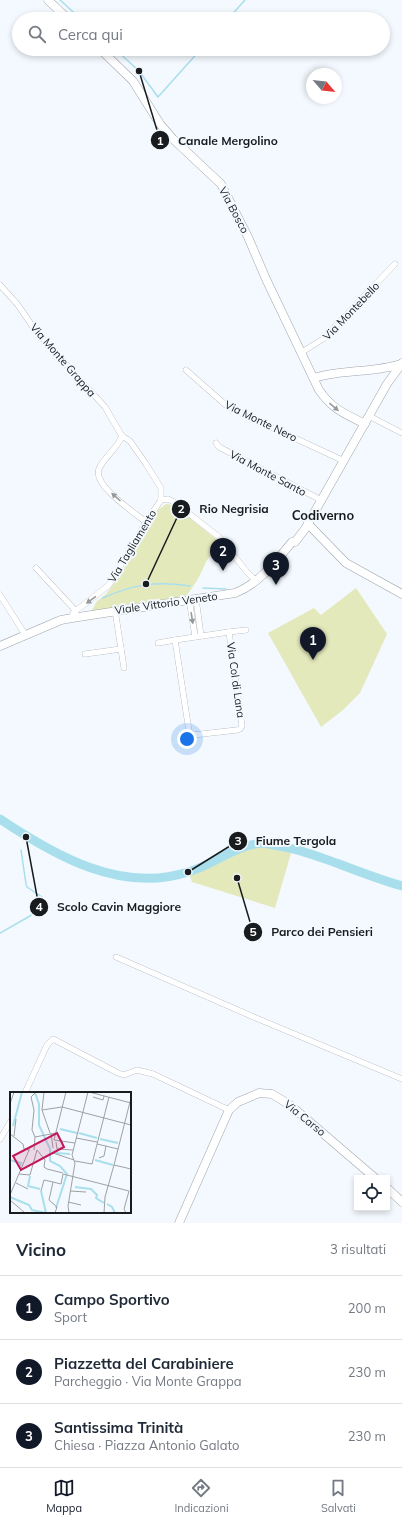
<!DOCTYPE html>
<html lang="it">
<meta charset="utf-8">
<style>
:root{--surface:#fff;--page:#f6f6f7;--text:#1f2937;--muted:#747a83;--line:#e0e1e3;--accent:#111827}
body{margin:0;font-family:Mulish,sans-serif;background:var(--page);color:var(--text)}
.controls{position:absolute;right:12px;bottom:12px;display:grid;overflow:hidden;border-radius:0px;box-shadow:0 2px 6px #0003}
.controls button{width:36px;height:36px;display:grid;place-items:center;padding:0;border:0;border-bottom:1px solid var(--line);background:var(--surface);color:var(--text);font:20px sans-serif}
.compass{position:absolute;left:306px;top:68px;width:36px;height:36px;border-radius:50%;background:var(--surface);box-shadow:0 2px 6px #0003;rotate:118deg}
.you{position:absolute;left:187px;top:739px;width:14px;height:14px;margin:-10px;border:3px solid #fff;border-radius:50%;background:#1a73e8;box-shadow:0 0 0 6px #1a73e833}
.badge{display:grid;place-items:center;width:26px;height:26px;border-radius:50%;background:var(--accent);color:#fff;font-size:13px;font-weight:700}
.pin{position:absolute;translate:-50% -33px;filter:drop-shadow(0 1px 2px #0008)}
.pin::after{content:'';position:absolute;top:21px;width:14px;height:12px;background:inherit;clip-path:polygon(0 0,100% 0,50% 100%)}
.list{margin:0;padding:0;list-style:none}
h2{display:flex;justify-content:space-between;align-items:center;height:52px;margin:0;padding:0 16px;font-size:17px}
h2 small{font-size:13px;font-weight:400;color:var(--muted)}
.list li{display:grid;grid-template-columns:26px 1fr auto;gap:12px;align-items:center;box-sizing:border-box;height:64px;padding:0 16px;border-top:1px solid var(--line)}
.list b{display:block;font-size:15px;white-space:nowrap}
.list p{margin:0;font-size:13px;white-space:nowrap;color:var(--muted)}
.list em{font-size:13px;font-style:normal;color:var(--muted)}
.icon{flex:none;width:22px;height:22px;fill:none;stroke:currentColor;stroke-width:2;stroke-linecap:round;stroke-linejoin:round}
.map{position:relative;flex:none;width:402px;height:1223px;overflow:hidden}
.search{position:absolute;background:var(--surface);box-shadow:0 2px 6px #0003;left:12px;right:12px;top:12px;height:44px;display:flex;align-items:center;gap:10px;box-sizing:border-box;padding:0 14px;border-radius:22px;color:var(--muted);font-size:15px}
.sheet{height:244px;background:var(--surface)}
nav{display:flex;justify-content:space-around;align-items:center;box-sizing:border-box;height:56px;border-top:1px solid var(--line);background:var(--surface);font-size:11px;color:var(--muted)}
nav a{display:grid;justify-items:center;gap:2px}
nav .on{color:var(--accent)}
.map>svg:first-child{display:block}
.green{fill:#e4e9bc}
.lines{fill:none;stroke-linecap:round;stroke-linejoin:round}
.stream{stroke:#a9dfed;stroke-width:1.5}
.river{stroke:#a9dfed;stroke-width:9}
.street-casing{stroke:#9fa5ac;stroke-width:6}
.secondary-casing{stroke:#9fa5ac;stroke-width:9}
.street{stroke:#fff;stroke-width:5.5}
.secondary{stroke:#fff;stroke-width:8}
.oneway{fill:#98999a}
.labels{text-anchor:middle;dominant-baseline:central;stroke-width:4;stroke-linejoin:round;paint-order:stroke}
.street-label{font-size:11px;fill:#191c1e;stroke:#f3f9fe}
.quarter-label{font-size:13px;font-weight:bold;fill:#191c1e;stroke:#f3f9fe}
.inset-river{fill:none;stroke:#a9dfed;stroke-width:2}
.inset-road{fill:none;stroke:#9ca1a4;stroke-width:1}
.view{fill:#c2185b;fill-opacity:0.15;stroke:#c2185b;stroke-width:2}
.inset-edge{fill:none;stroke:#191c1e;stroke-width:2}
.leader{fill:none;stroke:#191c1e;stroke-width:1.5}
.callout-dot{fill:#191c1e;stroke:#f3f9fe;stroke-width:1.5}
.mark-label{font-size:12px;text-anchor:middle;font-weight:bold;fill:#fff}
.callout-label{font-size:12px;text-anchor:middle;font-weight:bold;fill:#191c1e;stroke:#f3f9fe;stroke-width:4;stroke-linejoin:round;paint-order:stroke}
</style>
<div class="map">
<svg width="402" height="1223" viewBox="0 0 402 1223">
<rect width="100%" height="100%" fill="#f3f9fe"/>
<!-- green -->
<g class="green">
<path d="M166,504l7,1 48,38c-5,6 -12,13 -16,21 -5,12 -11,23 -20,33l-94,15 6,-11 9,-7 13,-17 39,-67z"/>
<path d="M356,588l31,46 -27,59 -17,17 -22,17 -53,-94 46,-25 7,7z"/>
<path d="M263,846l29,4 -17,58 -83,-26 -3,-8 44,-21z"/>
</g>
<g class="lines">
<!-- stream -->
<g class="stream">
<path d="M60,0l21,19"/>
<path d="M228,19l17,-19"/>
<path d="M115,49l24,22 19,26 43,-48"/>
<path d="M203,588l23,1"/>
<path d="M103,598c31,-14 53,-17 87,-12"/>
<path d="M25,839l1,-2"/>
<path d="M0,933l30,-17 10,-10 2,-9 -15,-10 -1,-3 -5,-34"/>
</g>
<!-- river -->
<path class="river" d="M0,819c54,36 121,75 188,53 25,-7 45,-26 73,-29 5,0 12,2 18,3 21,3 40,11 60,18 21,8 42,16 63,22"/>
<defs>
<g id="street">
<path d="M0,285l18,20 17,25 70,77 17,29 8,5 16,23 15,24v12"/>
<path d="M302,352l21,-13 72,-75"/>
<path d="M186,370l42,37 116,54"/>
<path d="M369,416l33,17"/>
<path d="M122,436c-5,13 -18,21 -23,33 -7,16 36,44 47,53"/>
<path d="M216,443l3,4 102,53"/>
<path d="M161,500l7,-1 6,3 45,35 28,35 9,9"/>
<path d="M36,568l40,43"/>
<path d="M0,595l26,41"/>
<path d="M189,599l6,37"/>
<path d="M196,599l5,37"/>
<path d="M115,610l9,58"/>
<path d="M72,618l1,-5 36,-28 37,-63 15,-22"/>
<path d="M229,632l13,94 -2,3 -3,1 -44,5 -4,-4 -14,-91z"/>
<path d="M229,632l17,-2"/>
<path d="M158,643l17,-3"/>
<path d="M85,654l36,-5"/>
<path d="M116,957l140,61 146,61"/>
<path d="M25,1093l22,-48 6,-6 65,34 6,2 13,-5 16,4 76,36"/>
<path d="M0,1139l11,-18"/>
</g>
<g id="secondary">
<path d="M48,0l20,19"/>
<path d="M100,49l33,32 27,43 13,15 48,45 27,53 18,42 53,111c14,20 25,23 46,34"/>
<path d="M314,378c28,-9 59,-5 87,-14"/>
<path d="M308,524l38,39 56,31"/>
<path d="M0,646l61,-26 11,-2 163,-25c24,-9 41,-32 57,-51h3l10,-13 82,-145 15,-21"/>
<path d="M387,1188l15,14"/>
<path d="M179,1223l50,-113 9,-8 21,-9 13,1 18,11 85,73"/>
</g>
</defs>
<!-- street casing -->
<use href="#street" class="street-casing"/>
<!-- secondary casing -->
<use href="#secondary" class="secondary-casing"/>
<!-- street -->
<use href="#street" class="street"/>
<!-- secondary -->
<use href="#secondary" class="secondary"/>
</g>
<!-- one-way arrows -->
<defs><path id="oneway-solid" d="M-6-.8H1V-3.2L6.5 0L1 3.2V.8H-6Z"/></defs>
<g class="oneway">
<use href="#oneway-solid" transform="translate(334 407) rotate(40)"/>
<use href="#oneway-solid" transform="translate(116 497) rotate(-138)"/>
<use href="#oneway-solid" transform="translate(91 600) rotate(144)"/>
<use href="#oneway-solid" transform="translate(192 618) rotate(81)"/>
</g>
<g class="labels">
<!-- street labels -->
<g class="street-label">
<text transform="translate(234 210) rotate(62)">Via Bosco</text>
<text transform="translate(351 311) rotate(-46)">Via Montebello</text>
<text transform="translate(63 360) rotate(49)">Via Monte Grappa</text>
<text transform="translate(261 421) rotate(26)">Via Monte Nero</text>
<text transform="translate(268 473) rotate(28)">Via Monte Santo</text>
<text transform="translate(132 546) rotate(-59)">Via Tagliamento</text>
<text transform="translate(166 603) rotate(-8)">Viale Vittorio Veneto</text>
<text transform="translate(236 680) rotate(82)">Via Col di Lana</text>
<text transform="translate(305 1118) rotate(39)">Via Carso</text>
</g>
<!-- quarter labels -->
<g class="quarter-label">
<text x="323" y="515">Codiverno</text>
</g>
</g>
<!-- overview -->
<g transform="translate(10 1092)">
<rect width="121" height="121" fill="#f3f9fe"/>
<path class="inset-river" d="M25,1l4,11v21l11,24v12l10,5 7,8 -11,34M3,34l9,-34M50,37l17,4M69,41l18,5M90,47l18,4M46,61l14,1M0,68l11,3 -1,3M85,68l18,5M20,84l-2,10 12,3M65,95l16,2 6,6 -1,3 8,5M31,99l5,22M0,105l19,8 3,5 14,3M97,112l5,3 3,6"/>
<path class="inset-road" d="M34,0l-2,18 8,23M56,0l-12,48 21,3M79,0l42,11M83,5l10,3 1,-4M0,12l4,-12M32,18l20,-3 69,18M41,41l2,15M0,42l13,10 1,5 6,1M4,44l2,-17M25,45l-3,-7 2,-20 -3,-13 5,-5M66,46l21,4M46,50l1,7 16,1M87,52l21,5M24,58l1,-13 21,-4M27,58l8,10 -1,7 3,2M43,61l21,7M89,66l5,-2 2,-10M65,69l17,3 17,-67M104,73l17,-67M104,73l17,4M37,77l16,4M9,82l11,1 7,-25M53,82l66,17M43,90l8,2 2,-10M6,91l12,6M31,99l3,-11 9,2 -4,18 8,7 -2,6M60,99l16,1M0,103l19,-45M0,108l15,13M58,110l13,3M59,121l-1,-7 7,-43 -3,-8 16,-63M94,121l1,-16 9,-32M116,121l-2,-4 5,-18"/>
<path class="view" d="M47,41l7,14 -43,23 -8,-14z"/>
<rect width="121" height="121" class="inset-edge"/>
</g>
<!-- callouts -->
<path class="leader" d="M139 71L160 140M146 584L181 509M188 872L238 841M26 837L39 907M237 878L253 932"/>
<g class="callout-dot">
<circle cx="139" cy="71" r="4"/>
<circle cx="146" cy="584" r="4"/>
<circle cx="188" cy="872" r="4"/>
<circle cx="26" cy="837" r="4"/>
<circle cx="237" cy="878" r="4"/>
<circle cx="160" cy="140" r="10"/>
<circle cx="181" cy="509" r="10"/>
<circle cx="238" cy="841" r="10"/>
<circle cx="39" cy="907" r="10"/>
<circle cx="253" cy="932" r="10"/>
</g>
<g class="mark-label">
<text x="160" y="145">1</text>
<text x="181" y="513">2</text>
<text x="238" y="845">3</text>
<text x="39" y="911">4</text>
<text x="253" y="936">5</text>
</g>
<g class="callout-label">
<text x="228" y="145">Canale Mergolino</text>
<text x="234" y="513">Rio Negrisia</text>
<text x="296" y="845">Fiume Tergola</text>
<text x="119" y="911">Scolo Cavin Maggiore</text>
<text x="322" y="936">Parco dei Pensieri</text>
</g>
</svg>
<div class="controls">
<button><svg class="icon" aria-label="locate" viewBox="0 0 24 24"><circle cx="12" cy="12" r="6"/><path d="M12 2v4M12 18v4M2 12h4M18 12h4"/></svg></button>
</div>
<svg class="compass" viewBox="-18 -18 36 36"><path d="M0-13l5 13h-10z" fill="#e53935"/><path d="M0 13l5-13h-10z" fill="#747a83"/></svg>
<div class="you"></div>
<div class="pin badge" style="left:313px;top:660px">1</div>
<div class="pin badge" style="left:223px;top:571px">2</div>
<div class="pin badge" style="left:276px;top:585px">3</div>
<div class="search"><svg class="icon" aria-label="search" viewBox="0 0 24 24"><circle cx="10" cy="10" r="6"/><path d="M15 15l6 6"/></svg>Cerca qui</div>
</div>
<section class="sheet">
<h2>Vicino<small>3 risultati</small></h2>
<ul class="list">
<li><span class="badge">1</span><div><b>Campo Sportivo</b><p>Sport</p></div><em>200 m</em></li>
<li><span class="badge">2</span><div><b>Piazzetta del Carabiniere</b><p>Parcheggio · Via Monte Grappa</p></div><em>230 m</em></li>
<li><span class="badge">3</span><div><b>Santissima Trinità</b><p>Chiesa · Piazza Antonio Galato</p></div><em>230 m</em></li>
</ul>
</section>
<nav>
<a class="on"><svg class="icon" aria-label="map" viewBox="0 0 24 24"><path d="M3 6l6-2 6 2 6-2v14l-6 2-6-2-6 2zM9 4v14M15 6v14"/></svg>Mappa</a>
<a><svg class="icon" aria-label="directions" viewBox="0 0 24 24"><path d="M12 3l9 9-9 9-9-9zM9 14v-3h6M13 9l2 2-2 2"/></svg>Indicazioni</a>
<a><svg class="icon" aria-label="saved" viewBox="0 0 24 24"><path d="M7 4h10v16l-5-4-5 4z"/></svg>Salvati</a>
</nav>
